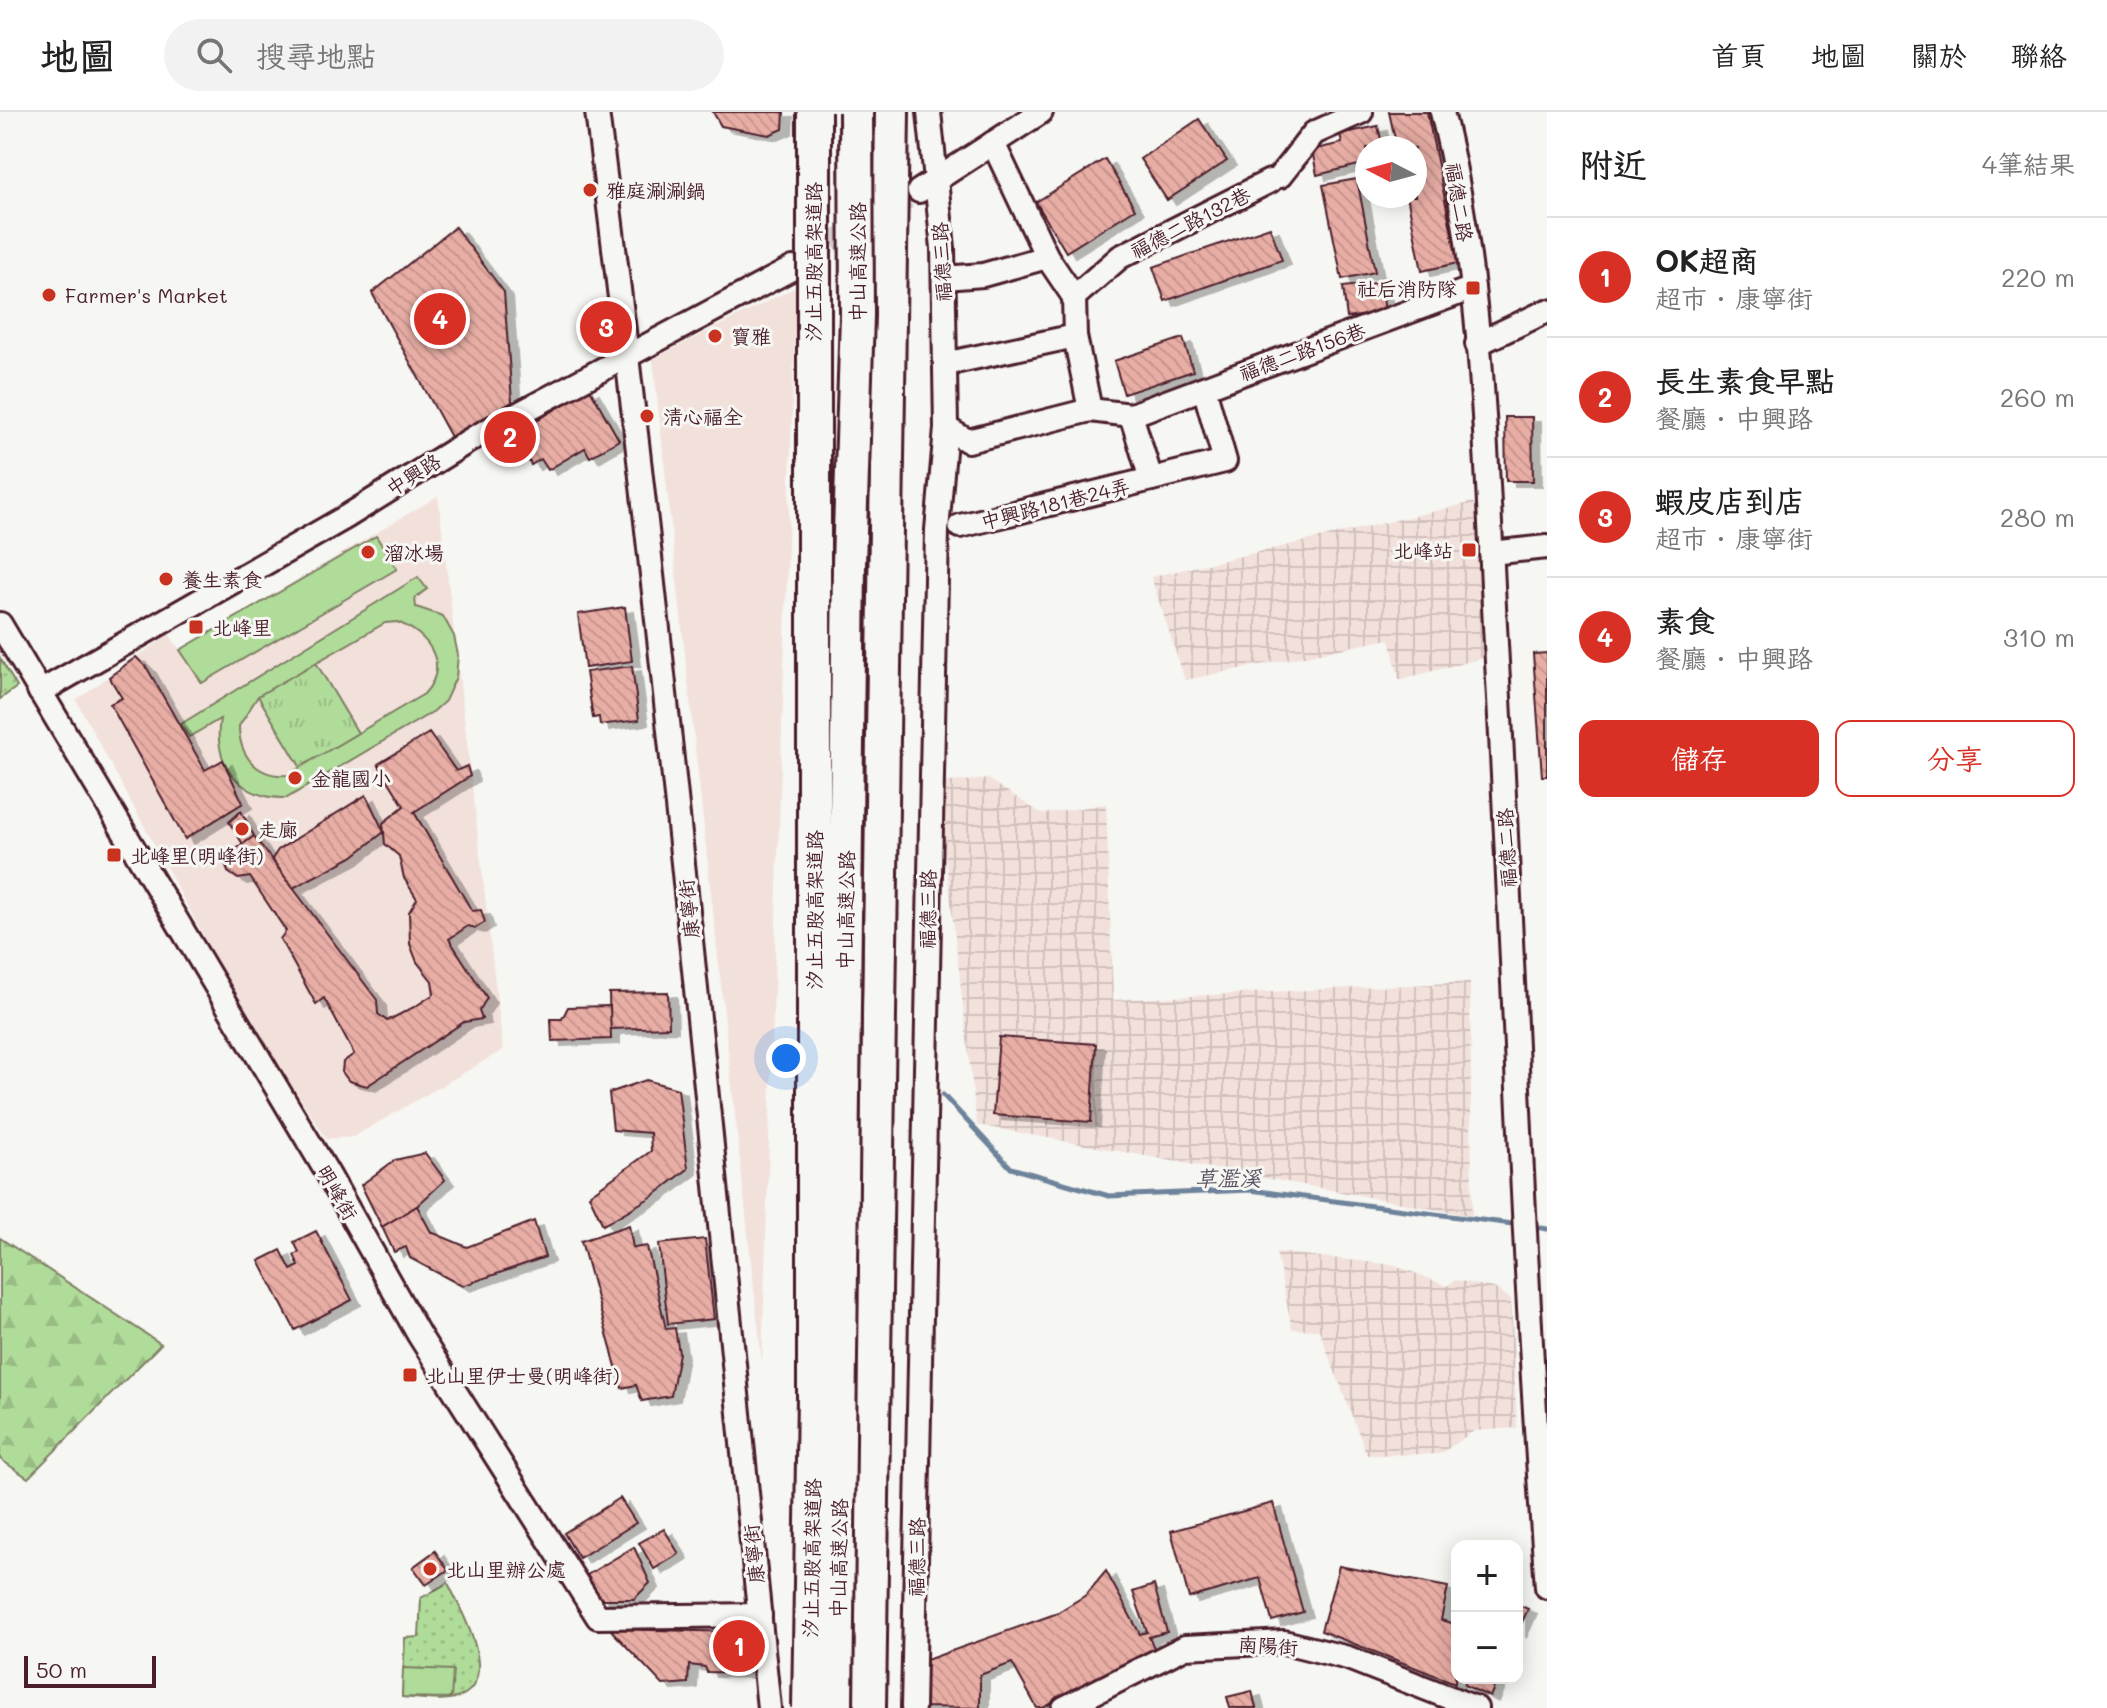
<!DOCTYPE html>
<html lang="zh-TW">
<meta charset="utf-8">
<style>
:root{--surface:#fff;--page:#f2f2f2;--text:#222;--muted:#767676;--line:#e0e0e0;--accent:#d93025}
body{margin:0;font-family:Mali,"LXGW WenKai TC",sans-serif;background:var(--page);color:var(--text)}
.controls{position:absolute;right:24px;bottom:24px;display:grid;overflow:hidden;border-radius:16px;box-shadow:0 4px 20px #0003}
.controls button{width:72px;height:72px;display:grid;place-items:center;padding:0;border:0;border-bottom:2px solid var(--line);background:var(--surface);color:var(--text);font:40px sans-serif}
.compass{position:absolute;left:1355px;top:24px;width:72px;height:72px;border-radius:50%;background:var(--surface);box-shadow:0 4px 20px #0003;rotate:276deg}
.scale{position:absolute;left:24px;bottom:20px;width:132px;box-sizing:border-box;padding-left:8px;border:4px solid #4a1f2b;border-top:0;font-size:22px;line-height:28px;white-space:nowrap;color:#4a1f2b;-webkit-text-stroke:6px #f6f6f2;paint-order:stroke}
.you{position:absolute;left:786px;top:946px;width:28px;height:28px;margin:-20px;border:6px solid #fff;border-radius:50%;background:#1a73e8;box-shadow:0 0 0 12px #1a73e833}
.badge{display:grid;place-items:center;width:52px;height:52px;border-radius:50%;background:var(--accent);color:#fff;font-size:26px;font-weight:700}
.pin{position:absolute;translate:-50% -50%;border:4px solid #fff;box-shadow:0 2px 8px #0006}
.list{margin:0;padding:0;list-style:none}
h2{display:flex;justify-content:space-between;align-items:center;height:104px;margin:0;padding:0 32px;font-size:34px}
h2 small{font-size:26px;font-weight:400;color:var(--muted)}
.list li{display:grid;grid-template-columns:52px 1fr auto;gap:24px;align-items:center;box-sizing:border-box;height:120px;padding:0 32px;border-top:2px solid var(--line)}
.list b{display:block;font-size:30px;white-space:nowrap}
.list p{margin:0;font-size:26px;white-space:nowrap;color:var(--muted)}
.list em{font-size:26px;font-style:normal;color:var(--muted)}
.actions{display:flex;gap:16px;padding:24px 32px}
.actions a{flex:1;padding:18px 0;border:2px solid var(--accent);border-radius:16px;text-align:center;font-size:28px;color:var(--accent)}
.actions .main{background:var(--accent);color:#fff}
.icon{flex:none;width:44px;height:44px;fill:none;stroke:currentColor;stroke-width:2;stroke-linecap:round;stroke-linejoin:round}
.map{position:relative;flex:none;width:1547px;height:1596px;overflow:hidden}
header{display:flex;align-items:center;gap:48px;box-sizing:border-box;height:112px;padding:0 40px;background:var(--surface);border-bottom:2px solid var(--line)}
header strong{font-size:38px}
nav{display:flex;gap:44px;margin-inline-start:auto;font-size:28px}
.search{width:560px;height:72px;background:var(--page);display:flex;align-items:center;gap:20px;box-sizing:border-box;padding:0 28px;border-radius:44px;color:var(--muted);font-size:30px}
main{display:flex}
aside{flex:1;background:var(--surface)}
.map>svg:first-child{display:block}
.built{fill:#f2e0db}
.industrial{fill:url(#industrial-grid)}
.grass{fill:url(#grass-tufts);stroke:#7d7e62;stroke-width:2}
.forest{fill:url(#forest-firs);stroke:#7d7e62;stroke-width:2}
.park{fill:url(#park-dots);stroke:#7d7e62;stroke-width:2}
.pitch{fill:#b0dc9a;stroke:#7d7e62;stroke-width:2;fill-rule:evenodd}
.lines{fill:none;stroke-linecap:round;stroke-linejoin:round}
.stream{stroke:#6d839b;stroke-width:5}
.building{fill:url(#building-back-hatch);stroke:#4a1f2b;stroke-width:2;filter:url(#shadow)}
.minor-tunnel{stroke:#d4cbca;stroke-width:22;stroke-dasharray:22 11;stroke-linecap:butt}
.minor-casing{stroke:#4a1f2b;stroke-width:28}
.highway-casing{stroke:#4a1f2b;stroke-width:38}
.minor{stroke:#f6f6f2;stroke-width:22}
.highway{stroke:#f6f6f2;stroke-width:32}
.highway-bridge-casing{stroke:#4a1f2b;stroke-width:38;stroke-linecap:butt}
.highway-bridge{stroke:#f6f6f2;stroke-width:32}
.poi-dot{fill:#c8321e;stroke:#f6f6f2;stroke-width:3}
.labels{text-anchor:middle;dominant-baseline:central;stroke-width:6;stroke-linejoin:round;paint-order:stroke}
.poi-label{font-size:20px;fill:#4a1f2b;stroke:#f6f6f2;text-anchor:start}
.street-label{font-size:20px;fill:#4a1f2b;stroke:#f6f6f2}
.water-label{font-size:22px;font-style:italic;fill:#5c5163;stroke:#f6f6f2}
</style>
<header>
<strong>地圖</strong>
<div class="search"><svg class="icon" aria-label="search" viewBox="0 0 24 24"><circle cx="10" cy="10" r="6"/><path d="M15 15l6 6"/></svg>搜尋地點</div>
<nav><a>首頁</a><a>地圖</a><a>關於</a><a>聯絡</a></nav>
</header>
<main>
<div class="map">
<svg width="1547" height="1596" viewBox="0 0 1547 1596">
<defs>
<pattern id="industrial-grid" width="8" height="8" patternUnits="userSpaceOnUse" patternTransform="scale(2)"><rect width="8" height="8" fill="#f2e0db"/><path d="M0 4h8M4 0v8" fill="none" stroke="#d1c0bc"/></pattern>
<pattern id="grass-tufts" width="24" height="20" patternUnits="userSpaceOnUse" patternTransform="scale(2)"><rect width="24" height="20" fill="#b0dc9a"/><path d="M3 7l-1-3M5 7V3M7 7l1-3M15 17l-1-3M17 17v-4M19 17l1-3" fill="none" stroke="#99bc85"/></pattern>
<pattern id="forest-firs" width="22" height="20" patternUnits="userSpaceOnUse" patternTransform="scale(2)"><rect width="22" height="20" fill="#b0dc9a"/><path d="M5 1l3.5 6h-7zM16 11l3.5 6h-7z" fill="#99bc85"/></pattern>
<pattern id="park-dots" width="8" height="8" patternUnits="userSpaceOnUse" patternTransform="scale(2)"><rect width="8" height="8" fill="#b0dc9a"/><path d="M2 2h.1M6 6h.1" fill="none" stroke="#99bc85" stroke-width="1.8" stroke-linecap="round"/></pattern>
<pattern id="building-back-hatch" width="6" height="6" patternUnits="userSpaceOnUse" patternTransform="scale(2)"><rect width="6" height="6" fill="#e8aea5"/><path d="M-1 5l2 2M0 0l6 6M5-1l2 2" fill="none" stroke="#c8958e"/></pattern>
<filter id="shadow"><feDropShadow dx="9" dy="5" stdDeviation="0" flood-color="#0004"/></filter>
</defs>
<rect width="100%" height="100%" fill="#f6f6f2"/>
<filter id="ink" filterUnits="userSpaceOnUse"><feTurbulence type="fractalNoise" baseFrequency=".0125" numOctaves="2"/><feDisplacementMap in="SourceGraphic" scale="16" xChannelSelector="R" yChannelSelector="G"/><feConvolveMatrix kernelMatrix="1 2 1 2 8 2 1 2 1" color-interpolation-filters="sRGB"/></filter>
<g filter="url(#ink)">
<!-- built -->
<g class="built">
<path d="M796,175l-34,1075 -109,-1003z"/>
<path d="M438,384l65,554 -150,87 -26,2 -78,-119 -173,-320 93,-66 11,16z"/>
</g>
<!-- industrial -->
<g class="industrial">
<path d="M1474,390l12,155 -87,23 -9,-41 -205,41 -34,-103z"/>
<path d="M988,667l54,35 64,-10 7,196 357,-18 2,234 -495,-91 -40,-342z"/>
<path d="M1276,1140l119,13 52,21 8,-6 39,8 17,11 6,129 -43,3 -34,23 -73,1 -48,-125 -27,-1z"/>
</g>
<!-- grass -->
<path class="grass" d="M315,549l43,72 -57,35 -43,-72z"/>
<!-- forest -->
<path class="forest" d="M0,1126l161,106 -133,134 -28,-19z"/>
<!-- park -->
<g class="park">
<path d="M0,546l17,29 -17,12z"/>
<path d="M448,1471c12,26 50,89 17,111 -15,10 -46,4 -63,3l3,-59 14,-1 2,-39z"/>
</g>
<!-- pitch -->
<g class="pitch">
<path d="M376,424l21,33 -195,114 -22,-33z"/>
<path d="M418,465l9,12 -12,9 1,9 27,9 11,20 4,19 -2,22 -11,24 -11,10 -147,87c-46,2 -75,-34 -67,-79l-31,18 -8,-13zM397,510c31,11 54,43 27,72l-137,81c-31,2 -48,-20 -48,-49l19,-30 127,-73z"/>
<path d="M403,1556l50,2 -2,28 -49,-1z"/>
</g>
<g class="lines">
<!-- stream -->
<g class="stream">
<path d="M943,983l68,73 98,28 141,-6 270,35"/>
<path d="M1530,1114l17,3"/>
</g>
</g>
<!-- building -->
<g class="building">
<path d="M713,0h71l-1,17 -14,6 -48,-9z"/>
<path d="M1389,0h38l31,151 -36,8 -15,-75h8v-48h-18z"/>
<path d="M1199,7l28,42 -60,39 -27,-41z"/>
<path d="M1378,14l5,22h-16v15l-50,12 -5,-25 30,-7 -2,-9z"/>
<path d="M1105,47l30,50 -69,43 -30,-50z"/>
<path d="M1357,67l18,93 -33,7 -19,-94z"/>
<path d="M455,115l49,65 8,110 -61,35 -79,-144z"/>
<path d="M1270,115l12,33 -117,41 -12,-34z"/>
<path d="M1381,170l4,30 -38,6 -4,-31z"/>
<path d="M1183,226l10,33 -69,23 -10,-33z"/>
<path d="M590,277l29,51 -29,17 -5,-9 -37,22 -7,-11 -10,6 -17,-31z"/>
<path d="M1505,305h27l1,64h-27z"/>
<path d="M625,495l7,54 -47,7 -7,-54z"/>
<path d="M1547,541v123h-5l-9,-122z"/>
<path d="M136,545l11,11 58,102 18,-10 20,43 -58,36 -75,-135 12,-6 -13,-21z"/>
<path d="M632,554l7,54 -39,5 -1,-8 -6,1 -7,-46z"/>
<path d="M429,621l27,38 11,-5 3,10 -56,36 58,99 9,-1 4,12 -9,6 -8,-2 -19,13 38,59 -8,13 3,8 -18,3 -97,64 -18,-5 -7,-9 1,-10 11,-8 -30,-56 -8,6 -36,-65 6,-8 -36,-54 -12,2 -10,-7 -3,-9 6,-11 23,-16 123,164 1,14 9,7 29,-15 18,-12 -2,-13 -15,-19 -7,-18 -1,-32 8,-13 -13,-21 -5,-22 -14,-12 -2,-21 21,-17 -26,-42z"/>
<path d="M366,683l18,37 -32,25 -59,31 -21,-29 6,-9z"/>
<path d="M241,699l13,25 -11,8 -14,-22z"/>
<path d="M668,880l1,35 -59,2 -1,-36z"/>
<path d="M610,894l1,33 -59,2 -1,-22h11l6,-12z"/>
<path d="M999,925l97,7 -5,78 -98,-7z"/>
<path d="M646,968l32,9 10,80 -35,27 -50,29 -14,-30 62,-44 -1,-18 -37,-3 -4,-37z"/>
<path d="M425,1041l20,27 -28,26 -35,21 -21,-42 34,-25z"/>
<path d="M417,1094l14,26 36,15 67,-26 11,36 -83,29 -52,-28 -4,-11 -12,5 -12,-25z"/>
<path d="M629,1113l4,23 14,-2 19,83 9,-1 4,25 -8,43 -29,5 -6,-16 -14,3 -41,-147z"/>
<path d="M316,1119l36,69 -57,30 -36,-69 22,-11 10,20 8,-4 -5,-11 5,-3 -5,-10z"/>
<path d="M705,1127l9,80 -46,5 -9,-80z"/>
<path d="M620,1386l16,25 -57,35 -15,-25z"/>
<path d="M1273,1391l30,109 -31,9 -12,-43 -71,20 -18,-67z"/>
<path d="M664,1417l15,25 -25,15 -15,-26z"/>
<path d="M634,1435l16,36 -16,16h-33l-14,-24z"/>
<path d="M435,1439l13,19 -22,15 -13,-18z"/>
<path d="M1339,1454l109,21 -7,33 16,5 -2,58 -134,-52z"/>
<path d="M1106,1459l34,63 7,-2 -14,-40 21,-7 13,47 -18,5 6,13 -112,58h-6l-25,-45 -32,12v33l-62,-1v-44l137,-49 31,-19z"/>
<path d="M1517,1492l11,5 -11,24z"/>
<path d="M610,1517l129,3 6,4 4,37 -42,-1 -2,-5 -16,-2 -1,18 -25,2z"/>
<path d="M1467,1566h31l-8,19 -26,-12z"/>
<path d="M1252,1579l4,17h-26l-3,-11z"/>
</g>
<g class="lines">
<!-- minor-tunnel -->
<path class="minor-tunnel" d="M804,149l115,-70"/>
<defs>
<g id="minor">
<path d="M597,0c68,531 117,1064 172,1596"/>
<path d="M1442,0c43,172 44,355 54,532 18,314 27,629 51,943"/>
<path d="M993,31l54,114"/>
<path d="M1280,64l34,-43 47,-21"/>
<path d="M919,79l122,-79"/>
<path d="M944,166l39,-3 64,-18 27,40"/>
<path d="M1074,185l46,-40 150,-76"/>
<path d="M1074,185l1,39 15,74 41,5 20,64"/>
<path d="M1477,232l70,-33"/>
<path d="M945,252l130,-28"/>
<path d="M1131,303l342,-127"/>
<path d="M946,316l22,13 122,-31"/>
<path d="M960,414l265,-65 -21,-73"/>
<path d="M1491,441l56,-6"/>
<path d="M0,512l328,550 91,161 179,282 162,-2"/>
<path d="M40,580l306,-175 129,-80 318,-169"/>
<path d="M913,1596l24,-1178 9,-102 -3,-180 -14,-136"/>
<path d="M1064,1596l121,-61 99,-5 64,16 128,50"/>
</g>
<path id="highway" d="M869,1596l23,-1596"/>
</defs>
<!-- minor casing -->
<use href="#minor" class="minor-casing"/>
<!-- highway casing -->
<use href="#highway" class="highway-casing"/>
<!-- minor -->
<use href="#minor" class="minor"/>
<!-- highway -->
<use href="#highway" class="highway"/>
<defs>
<g id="highway-bridge">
<path d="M809,1596l5,-311v-1285"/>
<path d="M836,1596l13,-1144 8,-249 -1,-203"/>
</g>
</defs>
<!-- highway-bridge casing -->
<use href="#highway-bridge" class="highway-bridge-casing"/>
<!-- highway-bridge -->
<use href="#highway-bridge" class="highway-bridge"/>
</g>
</g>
<!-- markers -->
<g class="poi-dot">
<circle cx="590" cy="78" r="8"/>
<rect x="1465" y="168" width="16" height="16" rx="4"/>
<circle cx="49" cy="183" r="8"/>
<circle cx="715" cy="224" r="8"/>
<circle cx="647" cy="304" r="8"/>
<rect x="1461" y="430" width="16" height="16" rx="4"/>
<circle cx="368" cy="440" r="8"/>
<circle cx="166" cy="467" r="8"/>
<rect x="188" y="507" width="16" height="16" rx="4"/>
<circle cx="295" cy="666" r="8"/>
<circle cx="242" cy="717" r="8"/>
<rect x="106" y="735" width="16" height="16" rx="4"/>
<rect x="402" y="1255" width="16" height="16" rx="4"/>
<circle cx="430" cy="1457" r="8"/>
</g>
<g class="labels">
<!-- poi labels -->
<g class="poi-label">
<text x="606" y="78">雅庭涮涮鍋</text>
<text x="1457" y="176" text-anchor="end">社后消防隊</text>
<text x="65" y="183">Farmer's Market</text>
<text x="731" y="224">寶雅</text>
<text x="663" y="304">清心福全</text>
<text x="1453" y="438" text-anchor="end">北峰站</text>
<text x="384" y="440">溜冰場</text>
<text x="182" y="467">養生素食</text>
<text x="212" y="515">北峰里</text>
<text x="311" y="666">金龍國小</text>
<text x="258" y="717">走廊</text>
<text x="130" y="743">北峰里(明峰街)</text>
<text x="426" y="1263">北山里伊士曼(明峰街)</text>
<text x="446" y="1457">北山里辦公處</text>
</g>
<!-- street labels -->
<g class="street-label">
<text transform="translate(1460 90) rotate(81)">福德二路</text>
<text transform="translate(1190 110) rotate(-27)">福德二路132巷</text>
<text transform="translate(813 150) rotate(-90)">汐止五股高架道路</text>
<text transform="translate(857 150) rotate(-90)">中山高速公路</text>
<text transform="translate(941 150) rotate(-93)">福德三路</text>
<text transform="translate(1302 239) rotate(-20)">福德二路156巷</text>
<text transform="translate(413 362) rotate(-32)">中興路</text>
<text transform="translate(1055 391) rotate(-14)">中興路181巷24弄</text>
<text transform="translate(1506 736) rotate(-93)">福德二路</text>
<text transform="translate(688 797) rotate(-96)">康寧街</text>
<text transform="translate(927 797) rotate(-89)">福德三路</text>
<text transform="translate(814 798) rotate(-90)">汐止五股高架道路</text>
<text transform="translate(845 798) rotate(-89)">中山高速公路</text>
<text transform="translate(338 1080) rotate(60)">明峰街</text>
<text transform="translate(753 1442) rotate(-96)">康寧街</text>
<text transform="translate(916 1445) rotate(-89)">福德三路</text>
<text transform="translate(811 1446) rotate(-89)">汐止五股高架道路</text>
<text transform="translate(838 1446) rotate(-89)">中山高速公路</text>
<text transform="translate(1268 1533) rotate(4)">南陽街</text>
</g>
<!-- water labels -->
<g class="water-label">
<text x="1228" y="1065">草濫溪</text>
</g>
</g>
</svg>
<div class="controls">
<button>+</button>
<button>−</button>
</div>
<svg class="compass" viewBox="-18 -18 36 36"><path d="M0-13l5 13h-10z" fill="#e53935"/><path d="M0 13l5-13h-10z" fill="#767676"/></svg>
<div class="scale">50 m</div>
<div class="you"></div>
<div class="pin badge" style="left:739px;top:1534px">1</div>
<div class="pin badge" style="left:510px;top:325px">2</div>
<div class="pin badge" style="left:606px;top:215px">3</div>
<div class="pin badge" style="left:440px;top:207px">4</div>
</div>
<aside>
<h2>附近<small>4筆結果</small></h2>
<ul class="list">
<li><span class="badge">1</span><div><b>OK超商</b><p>超市 · 康寧街</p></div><em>220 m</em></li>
<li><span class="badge">2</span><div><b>長生素食早點</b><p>餐廳 · 中興路</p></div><em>260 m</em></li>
<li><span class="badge">3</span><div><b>蝦皮店到店</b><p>超市 · 康寧街</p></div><em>280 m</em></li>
<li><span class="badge">4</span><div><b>素食</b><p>餐廳 · 中興路</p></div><em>310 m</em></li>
</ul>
<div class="actions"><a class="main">儲存</a><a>分享</a></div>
</aside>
</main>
